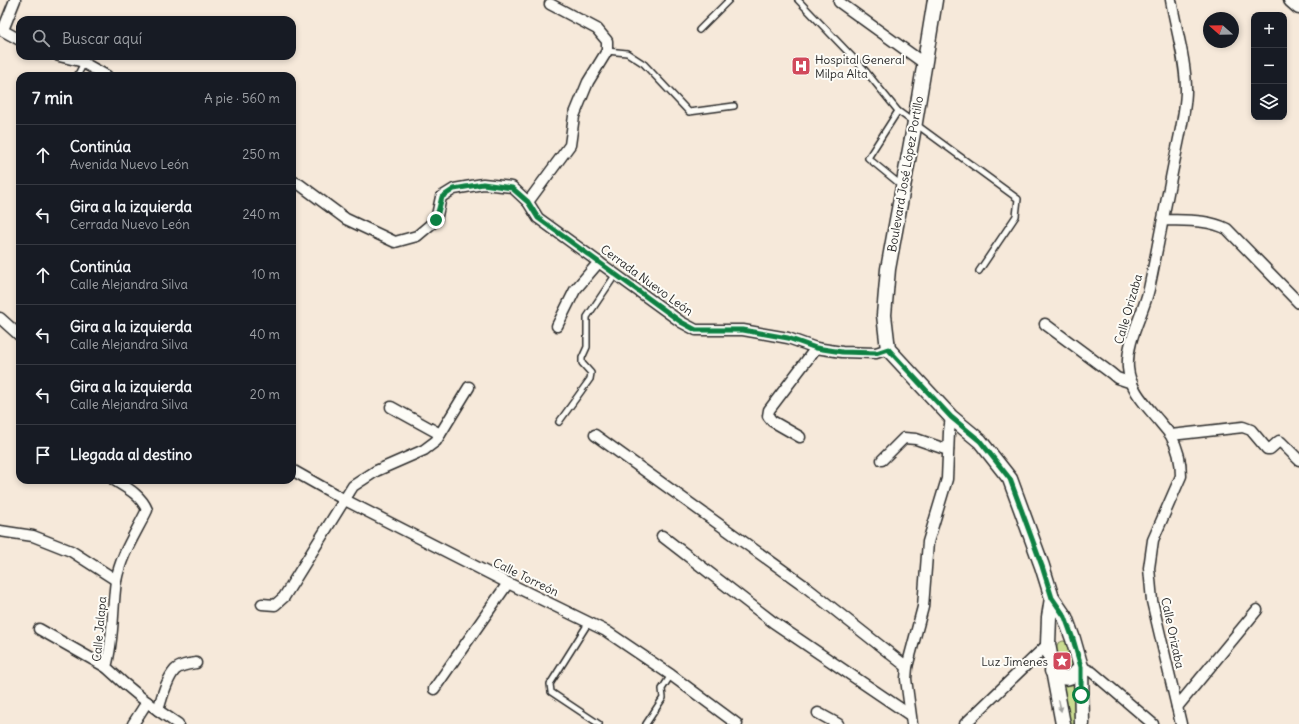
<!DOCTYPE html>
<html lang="es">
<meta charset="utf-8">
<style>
:root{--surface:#171b24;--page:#20242c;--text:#f1f3f6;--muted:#9ea1a6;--line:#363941}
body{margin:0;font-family:Delius,sans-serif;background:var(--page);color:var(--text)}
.controls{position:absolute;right:12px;top:12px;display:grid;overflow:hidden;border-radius:8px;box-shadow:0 2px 6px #0003}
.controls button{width:36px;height:36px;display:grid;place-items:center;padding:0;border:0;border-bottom:1px solid var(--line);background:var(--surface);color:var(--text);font:20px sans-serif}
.compass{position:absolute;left:1203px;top:12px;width:36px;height:36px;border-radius:50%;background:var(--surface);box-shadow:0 2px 6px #0003;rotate:290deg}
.stop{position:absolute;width:12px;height:12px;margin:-9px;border:3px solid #0b8043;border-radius:50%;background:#fff}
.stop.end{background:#0b8043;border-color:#fff;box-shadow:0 1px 4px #0008}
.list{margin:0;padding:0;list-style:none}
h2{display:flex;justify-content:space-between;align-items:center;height:52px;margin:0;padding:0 16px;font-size:17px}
h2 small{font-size:13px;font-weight:400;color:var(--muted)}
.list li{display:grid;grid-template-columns:26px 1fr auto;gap:12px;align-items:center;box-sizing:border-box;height:60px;padding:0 16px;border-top:1px solid var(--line)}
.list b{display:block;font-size:15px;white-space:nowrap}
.list p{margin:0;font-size:13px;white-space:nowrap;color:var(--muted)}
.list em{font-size:13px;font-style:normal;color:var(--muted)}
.icon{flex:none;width:22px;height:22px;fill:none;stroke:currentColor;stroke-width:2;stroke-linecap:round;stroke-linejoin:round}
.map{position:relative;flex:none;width:1299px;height:724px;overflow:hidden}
.search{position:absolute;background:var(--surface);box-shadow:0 2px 6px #0003;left:16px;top:16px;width:280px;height:44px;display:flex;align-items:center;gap:10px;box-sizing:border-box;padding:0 14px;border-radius:12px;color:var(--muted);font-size:15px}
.panel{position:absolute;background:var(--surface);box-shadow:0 2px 6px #0003;left:16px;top:72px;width:280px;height:412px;border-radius:12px}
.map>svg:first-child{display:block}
.green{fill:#cadc91;stroke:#7a845e}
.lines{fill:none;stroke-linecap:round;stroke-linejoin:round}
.lane-casing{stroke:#2b2b2b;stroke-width:8}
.street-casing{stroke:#2b2b2b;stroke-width:13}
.secondary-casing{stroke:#2b2b2b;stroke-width:17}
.lane{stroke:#fdfcf7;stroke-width:5}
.street{stroke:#fdfcf7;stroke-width:10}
.secondary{stroke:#fdfcf7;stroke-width:14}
.oneway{fill:#9e9e9b}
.route{stroke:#0b8043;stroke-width:5}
.labels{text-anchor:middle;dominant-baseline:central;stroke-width:4;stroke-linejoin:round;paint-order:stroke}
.poi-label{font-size:12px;fill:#2b2b2b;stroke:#fdfcf7;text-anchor:start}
.street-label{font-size:12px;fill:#2b2b2b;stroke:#fdfcf7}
</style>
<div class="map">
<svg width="1299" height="724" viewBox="0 0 1299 724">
<rect width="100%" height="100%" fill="#f6e9da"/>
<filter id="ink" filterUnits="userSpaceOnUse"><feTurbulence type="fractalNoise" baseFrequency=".025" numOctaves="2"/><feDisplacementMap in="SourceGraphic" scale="8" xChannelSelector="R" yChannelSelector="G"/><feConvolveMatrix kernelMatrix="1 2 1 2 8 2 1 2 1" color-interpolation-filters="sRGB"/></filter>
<g filter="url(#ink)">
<!-- green -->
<g class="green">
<path d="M1063,641l8,2 6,25 -13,5c-6,-9 -10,-19 -6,-30z"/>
<path d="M1054,673l21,3 6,48h-17z"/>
</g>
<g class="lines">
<defs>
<g id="lane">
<path d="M798,0l66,69 34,42"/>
<path d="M699,30l30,-30"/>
<path d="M607,51l20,2 17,11 45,48 45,-6"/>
<path d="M77,76l7,-13"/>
<path d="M901,185l-33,-27 30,-47 120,88 -2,17 -37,55"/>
<path d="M559,422l31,-43 1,-6 -9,-10v-5l5,-11v-30l29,-43"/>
<path d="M589,622l-39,62 1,8 48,32"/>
<path d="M646,724l17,-26 -1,-9 9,-14"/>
</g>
<g id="street">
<path d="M1171,0c5,29 15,61 15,90 0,20 -7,48 -11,68 -9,44 -17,88 -26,131 -6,26 -23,52 -21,79 2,22 18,37 32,54 3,4 8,9 11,14 7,12 10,26 10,40l-28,64 -4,28 3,33 29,123"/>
<path d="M839,2l86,62"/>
<path d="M0,29l20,11"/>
<path d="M3,30l12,-30"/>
<path d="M59,56l21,5 27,15"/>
<path d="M292,181l7,3 47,35 49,23 22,-6 19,-16 5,-23 13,-8 29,-5 29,3 16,15 42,-57 4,-29 14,-34 19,-31v-10l-10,-12 -47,-25"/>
<path d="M528,202l10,16 143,104 15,8h47l45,8 28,10 26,4 34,1 12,-4"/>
<path d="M1163,220c22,1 44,-1 64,9l72,74"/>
<path d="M0,318l20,18"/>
<path d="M1045,324l66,49 6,5 15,5"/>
<path d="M557,326l18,-36 24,-28"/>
<path d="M391,407l49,27"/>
<path d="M595,435l207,149 105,83"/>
<path d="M1171,435l72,-8 8,3 16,19h3l9,-8 2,1 18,18"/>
<path d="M800,437l-28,-16 -4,-5 1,-6 47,-62"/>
<path d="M882,460l22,-22 12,1 32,11"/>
<path d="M292,470l53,30 163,83 98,48 65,44 66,49"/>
<path d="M114,480c13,8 27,15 33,30 -11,23 -26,44 -31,71 -4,28 -2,58 -10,86 22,21 46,40 72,57"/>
<path d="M0,531l33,5 38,15 45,29"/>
<path d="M662,536l111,86 137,93"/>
<path d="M262,604l13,1 9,-8 69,-111 23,-15 48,-21 12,-9 33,-54"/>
<path d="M39,629l67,38"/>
<path d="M1081,667l11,5 61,52"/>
<path d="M434,689l74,-106"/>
<path d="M1177,707l80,-97"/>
<path d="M158,710c4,-12 8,-30 17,-40 5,-5 14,-6 21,-7"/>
<path d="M818,713l20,11"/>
<path d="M133,724l14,-22"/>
<path d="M912,724l-6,-45 1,-12 16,-60 5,-65 19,-63 2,-47 2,-15"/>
<path d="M965,724l83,-80"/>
</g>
<g id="secondary">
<path d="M935,0l-20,122 -27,147 -4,46 4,34 63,68 29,24 30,38 32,87 10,32 13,19 8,22 8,28 1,57"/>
<path d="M1291,0l8,7"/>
<path d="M1052,598l-3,19 -1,27 15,80"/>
<path d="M1052,671c13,10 19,9 29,-4"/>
</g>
</defs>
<!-- lane casing -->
<use href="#lane" class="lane-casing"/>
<!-- street casing -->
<use href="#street" class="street-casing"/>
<!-- secondary casing -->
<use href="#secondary" class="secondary-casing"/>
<!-- lane -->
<use href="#lane" class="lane"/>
<!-- street -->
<use href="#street" class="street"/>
<!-- secondary -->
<use href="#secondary" class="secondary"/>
</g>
<!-- one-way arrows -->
<defs><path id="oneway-solid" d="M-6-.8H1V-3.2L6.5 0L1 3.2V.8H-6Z"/></defs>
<use class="oneway" href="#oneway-solid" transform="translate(1060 706) rotate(78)"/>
</g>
<g class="lines" filter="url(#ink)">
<!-- route -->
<path class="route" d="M436,220l6,-23 12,-8 29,-5 29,4 16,14 10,16 143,104 15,8h47l45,8 28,10 26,4 34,1 12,-4 63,68 29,24 30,38 32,87 10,32 13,19 8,22 8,28v28"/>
</g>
<!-- icons -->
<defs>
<symbol id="hospital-square" viewBox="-11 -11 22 22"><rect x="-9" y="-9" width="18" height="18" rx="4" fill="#d1495b" stroke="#fdfcf7"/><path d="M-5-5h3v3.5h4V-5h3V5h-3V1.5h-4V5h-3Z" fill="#fff"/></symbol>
<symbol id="sight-square" viewBox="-11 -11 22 22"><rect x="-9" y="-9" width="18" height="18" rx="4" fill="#d1495b" stroke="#fdfcf7"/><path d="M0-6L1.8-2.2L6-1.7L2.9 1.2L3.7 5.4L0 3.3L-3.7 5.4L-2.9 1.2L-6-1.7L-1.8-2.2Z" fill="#fff"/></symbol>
</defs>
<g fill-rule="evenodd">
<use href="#hospital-square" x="790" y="55" width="22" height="22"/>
<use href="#sight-square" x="1051" y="650" width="22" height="22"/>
</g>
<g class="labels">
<!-- poi labels -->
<g class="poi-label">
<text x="815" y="59">Hospital General<tspan x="815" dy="14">Milpa Alta</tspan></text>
<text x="1048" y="661" text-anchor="end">Luz Jimenes</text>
</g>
<!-- street labels -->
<g class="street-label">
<text transform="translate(905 174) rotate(-80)">Boulevard José López Portillo</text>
<text transform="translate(647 280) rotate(36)">Cerrada Nuevo León</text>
<text transform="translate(1128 309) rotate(-74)">Calle Orizaba</text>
<text transform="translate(526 577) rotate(26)">Calle Torreón</text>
<text transform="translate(99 629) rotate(-85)">Calle Jalapa</text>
<text transform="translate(1173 633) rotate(78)">Calle Orizaba</text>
</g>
</g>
</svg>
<div class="controls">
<button>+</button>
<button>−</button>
<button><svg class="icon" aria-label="layers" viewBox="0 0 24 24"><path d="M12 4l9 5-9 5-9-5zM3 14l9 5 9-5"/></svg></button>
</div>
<svg class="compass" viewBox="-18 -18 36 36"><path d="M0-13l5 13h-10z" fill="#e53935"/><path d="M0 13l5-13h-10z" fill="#9ea1a6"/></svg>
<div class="stop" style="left:1081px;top:695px"></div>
<div class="stop end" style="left:436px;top:220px"></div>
<div class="search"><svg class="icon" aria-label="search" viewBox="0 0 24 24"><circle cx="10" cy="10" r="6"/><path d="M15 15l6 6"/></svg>Buscar aquí</div>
<section class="panel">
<h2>7 min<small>A pie · 560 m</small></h2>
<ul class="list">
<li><svg class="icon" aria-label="ahead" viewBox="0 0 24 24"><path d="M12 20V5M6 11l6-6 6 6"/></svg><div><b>Continúa</b><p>Avenida Nuevo León</p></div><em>250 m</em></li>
<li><svg class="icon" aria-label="left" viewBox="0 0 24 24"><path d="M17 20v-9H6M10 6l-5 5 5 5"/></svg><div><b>Gira a la izquierda</b><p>Cerrada Nuevo León</p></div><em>240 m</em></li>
<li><svg class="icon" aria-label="ahead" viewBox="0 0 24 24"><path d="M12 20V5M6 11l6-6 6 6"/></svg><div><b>Continúa</b><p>Calle Alejandra Silva</p></div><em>10 m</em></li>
<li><svg class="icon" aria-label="left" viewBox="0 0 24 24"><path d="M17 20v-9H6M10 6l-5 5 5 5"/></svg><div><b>Gira a la izquierda</b><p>Calle Alejandra Silva</p></div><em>40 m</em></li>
<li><svg class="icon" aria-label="left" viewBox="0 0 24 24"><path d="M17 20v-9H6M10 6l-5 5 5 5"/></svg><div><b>Gira a la izquierda</b><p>Calle Alejandra Silva</p></div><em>20 m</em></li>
<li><svg class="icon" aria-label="arrive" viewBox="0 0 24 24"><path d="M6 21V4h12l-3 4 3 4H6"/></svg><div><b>Llegada al destino</b></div></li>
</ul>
</section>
</div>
